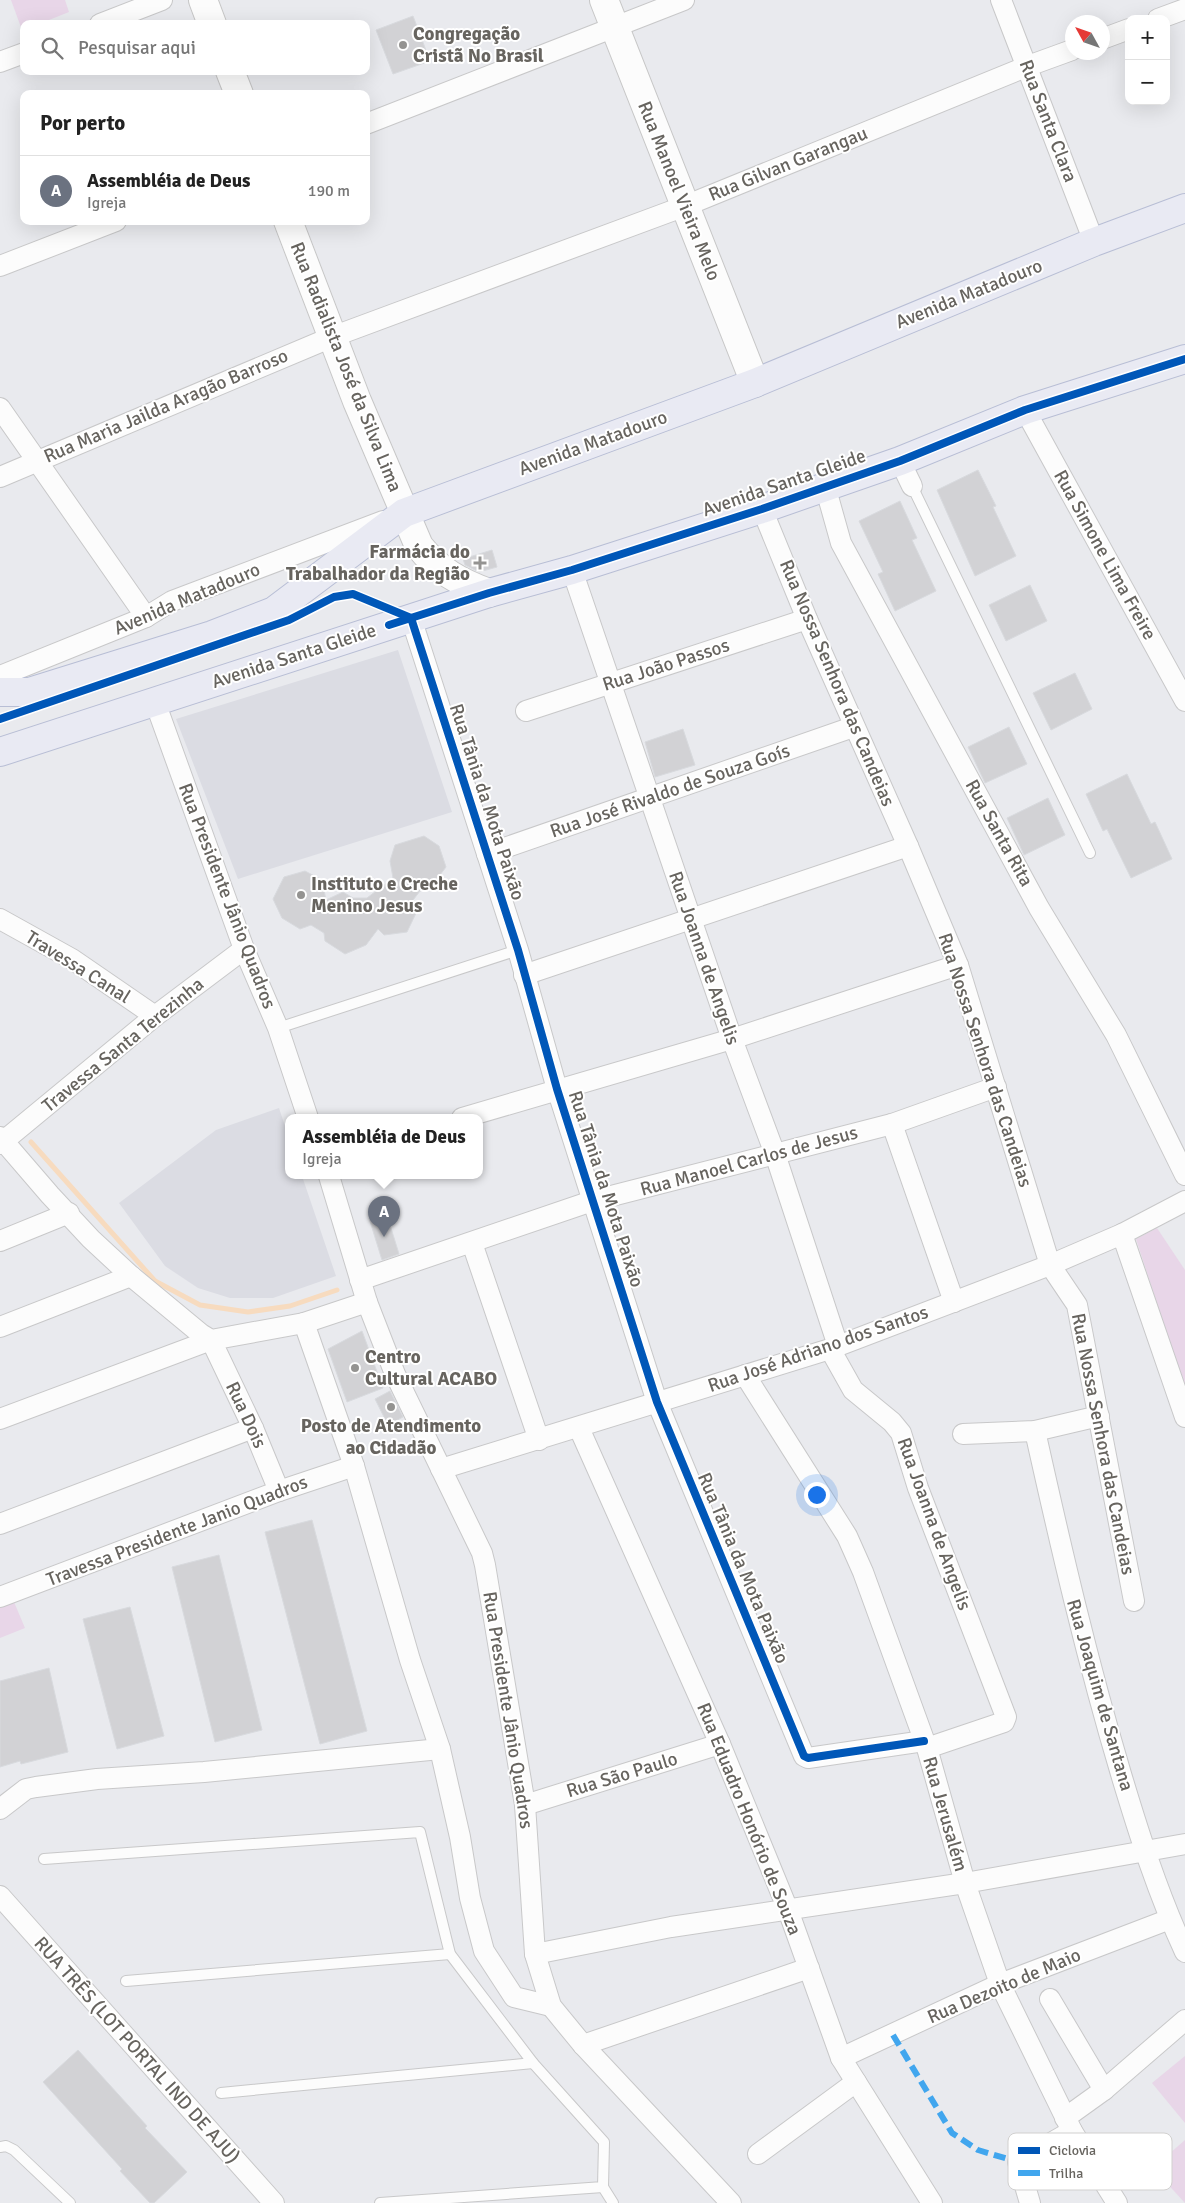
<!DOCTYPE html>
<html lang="pt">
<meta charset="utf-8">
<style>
:root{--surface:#fff;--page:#f2f2f2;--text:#222;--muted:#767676;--line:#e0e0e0;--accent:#949391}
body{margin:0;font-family:Signika,sans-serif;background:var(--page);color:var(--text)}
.controls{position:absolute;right:15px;top:15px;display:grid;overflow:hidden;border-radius:10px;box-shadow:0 5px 20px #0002}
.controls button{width:45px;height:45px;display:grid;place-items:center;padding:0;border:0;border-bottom:1px solid var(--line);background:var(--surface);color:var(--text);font:25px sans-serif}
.compass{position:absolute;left:1065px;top:15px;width:45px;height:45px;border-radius:50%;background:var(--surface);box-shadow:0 5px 20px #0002;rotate:310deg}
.you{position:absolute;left:816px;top:1494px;width:18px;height:18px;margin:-12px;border:4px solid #fff;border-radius:50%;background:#1a73e8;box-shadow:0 0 0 8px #1a73e833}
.badge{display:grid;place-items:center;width:32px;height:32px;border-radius:50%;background:var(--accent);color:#fff;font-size:16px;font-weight:700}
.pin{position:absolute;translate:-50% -41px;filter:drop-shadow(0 1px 2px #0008)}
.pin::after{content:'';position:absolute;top:26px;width:18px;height:15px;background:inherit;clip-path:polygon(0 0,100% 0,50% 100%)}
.popup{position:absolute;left:285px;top:1114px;width:198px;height:65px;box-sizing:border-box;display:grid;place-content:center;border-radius:10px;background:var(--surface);filter:drop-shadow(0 1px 4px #0005);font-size:16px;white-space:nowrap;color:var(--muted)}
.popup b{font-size:19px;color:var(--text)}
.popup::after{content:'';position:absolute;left:50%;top:100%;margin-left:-10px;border:10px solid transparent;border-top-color:var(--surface)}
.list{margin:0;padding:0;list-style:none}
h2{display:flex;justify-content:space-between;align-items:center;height:65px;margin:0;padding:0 20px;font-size:21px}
h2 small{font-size:16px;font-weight:400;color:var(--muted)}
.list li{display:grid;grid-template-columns:32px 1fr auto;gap:15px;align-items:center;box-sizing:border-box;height:70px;padding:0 20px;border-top:1px solid var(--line)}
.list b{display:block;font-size:19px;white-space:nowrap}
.list p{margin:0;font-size:16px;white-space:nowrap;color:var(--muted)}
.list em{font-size:16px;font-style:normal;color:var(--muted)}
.icon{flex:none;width:28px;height:28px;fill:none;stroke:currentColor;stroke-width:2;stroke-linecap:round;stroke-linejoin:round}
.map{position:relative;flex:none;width:1185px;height:2203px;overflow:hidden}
.search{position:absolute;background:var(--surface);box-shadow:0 5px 20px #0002;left:20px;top:20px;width:350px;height:55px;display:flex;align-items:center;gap:12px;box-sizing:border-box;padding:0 18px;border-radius:10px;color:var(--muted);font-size:19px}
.panel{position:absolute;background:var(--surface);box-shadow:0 5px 20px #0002;left:20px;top:90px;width:350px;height:135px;border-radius:10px}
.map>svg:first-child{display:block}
.education{fill:#dbdce3}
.green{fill:#e8d6e8}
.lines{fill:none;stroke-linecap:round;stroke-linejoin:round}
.stream{stroke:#f7dbbf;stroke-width:5}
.building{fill:#d2d2d5;stroke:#d8dade}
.lane-casing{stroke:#c8c8c9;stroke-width:12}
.street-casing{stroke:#c8c8c9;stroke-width:22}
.secondary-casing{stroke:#c7c7c7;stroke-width:30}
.primary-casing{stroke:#b8bed5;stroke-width:30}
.lane{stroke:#fcfcfc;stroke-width:10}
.street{stroke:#fcfcfc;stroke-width:20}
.secondary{stroke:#fcfcfc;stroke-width:28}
.primary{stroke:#e9eaf3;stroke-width:28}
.quiet{stroke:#41a6ee;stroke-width:6;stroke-dasharray:12 6;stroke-linecap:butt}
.cycleway-casing{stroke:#fff;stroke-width:11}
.cycleway{stroke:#0057b8;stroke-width:8}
.poi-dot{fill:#949391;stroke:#fff;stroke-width:2}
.labels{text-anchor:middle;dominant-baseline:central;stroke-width:4;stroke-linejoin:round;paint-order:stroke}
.poi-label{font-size:19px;font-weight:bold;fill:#67645f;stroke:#fff;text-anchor:start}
.street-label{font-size:19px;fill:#67645f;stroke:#fff}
.key{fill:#fff;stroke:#d1d0cf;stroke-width:1}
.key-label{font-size:14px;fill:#67645f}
</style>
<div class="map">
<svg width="1185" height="2203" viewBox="0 0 1185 2203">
<rect width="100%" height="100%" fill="#e9eaee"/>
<!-- education -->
<g class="education">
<path d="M398,650l54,162 -214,67 -62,-160z"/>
<path d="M279,1108l10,30v38h13l34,100 -63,22h-43l-32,-10 -33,-22 -46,-63 97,-73z"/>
</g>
<!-- green -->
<g class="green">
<path d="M11,0h54l4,12 -30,12h-15l-2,6z"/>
<path d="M1157,1228l28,42v119l-49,-150z"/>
<path d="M14,1602l11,26 -25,10v-31z"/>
<path d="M1185,2056v67l-33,-40z"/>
<path d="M1185,2140v63l-32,-35z"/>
</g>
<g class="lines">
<!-- stream -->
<path class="stream" d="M31,1142l124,139 45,24 48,7 42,-6 47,-16"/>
</g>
<!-- building -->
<g class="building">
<path d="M413,16l17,45 -37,13 -17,-44z"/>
<path d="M978,470l18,36 -3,1 23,49 -41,20 -38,-86z"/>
<path d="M900,501l17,37 -5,2 24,51 -41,20 -17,-37 5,-2 -24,-51z"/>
<path d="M492,550l5,17 -18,5 -14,-7 -2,-6z"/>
<path d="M1030,585l17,36 -41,20 -17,-36z"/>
<path d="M1075,673l17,36 -41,21 -18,-37z"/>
<path d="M1009,727l18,37 -42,19 -17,-36z"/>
<path d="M683,729l12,36 -40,12 -10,-35z"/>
<path d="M1127,774l24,50 4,-2 17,37 -41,19 -24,-49 -4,2 -17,-37z"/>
<path d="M1048,798l17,37 -41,20 -17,-37z"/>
<path d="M424,836l15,10 7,21 -16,21 -10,3 -10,13 7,7 -10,21 -23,3 -6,-6 -12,16 -21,9 -20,-13 -1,-8 -13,-8 -11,4 -18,-11 -9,-19 11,-22 21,-6 17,9 4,20 17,-8 10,6h14l26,-20 -3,-17 5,-16z"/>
<path d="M386,1212l13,42 -17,6 -13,-42z"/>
<path d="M362,1331l21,57 -36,14 -19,-53z"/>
<path d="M390,1391l13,26 -15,8 -13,-26z"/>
<path d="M312,1520l55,211 -47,13 -55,-212z"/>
<path d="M219,1555l43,175 -47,12 -43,-175z"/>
<path d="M130,1607l34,129 -47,13 -34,-130z"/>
<path d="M49,1668l19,84 -47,12 -1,-3 -20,6v-86z"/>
<path d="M78,2050l69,76 -2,2 42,44 -33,31h-4l-30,-32 2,-2 -79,-87z"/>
</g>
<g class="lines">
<defs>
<g id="lane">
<path d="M912,486l178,367"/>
<path d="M278,1028l240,-78"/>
<path d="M44,1859l376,-27 30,122 83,109 71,79 -1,45 -223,16"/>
<path d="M126,1981l324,-27"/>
<path d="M221,2093l312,-30"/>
<path d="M0,2147l6,-1 8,4 56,53"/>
<path d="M603,2187l10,16"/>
</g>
<g id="street">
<path d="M1001,0l93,242"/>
<path d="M1158,19l27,-10"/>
<path d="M100,24l62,-24"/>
<path d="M1102,39l27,-10"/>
<path d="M0,62l24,-9"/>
<path d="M366,124l318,-124"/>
<path d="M0,266l116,-45"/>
<path d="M0,408l146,209"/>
<path d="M1025,410l160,291"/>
<path d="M900,461l12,25"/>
<path d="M0,477l332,-140 353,-131 343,-140 44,-16"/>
<path d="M825,486l16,57 198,365 77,127 69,140"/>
<path d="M762,509l45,110 101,227 50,119 92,300 27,40 57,296"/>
<path d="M572,570l160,469 43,115 63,192"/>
<path d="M411,618l107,332 39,139 100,313 147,354 4,2 116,-17"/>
<path d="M0,676l146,-59 26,-16 211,-80"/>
<path d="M155,702l89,247 34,79 30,90"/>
<path d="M526,711l281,-92"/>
<path d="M487,854l366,-127"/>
<path d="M0,919l72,40 83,57"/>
<path d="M524,975l384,-129"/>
<path d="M462,1118l270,-79 226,-74"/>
<path d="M892,1124l62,178"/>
<path d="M0,1137l50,58 41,44 40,37 70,58 10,6 93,-17 63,-21"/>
<path d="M0,1144l155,-128 89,-67"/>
<path d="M329,1176l38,126 28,72 87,179 3,12 40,240 10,149 16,52 32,39 148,158"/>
<path d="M1122,1234l63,183"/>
<path d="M0,1241l69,-28"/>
<path d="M472,1243l67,197"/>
<path d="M360,1280l232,-79 300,-77 104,-37"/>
<path d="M304,1323l50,143 56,194 30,89 20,88 10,61 14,53 30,46 37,9"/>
<path d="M0,1327l131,-51"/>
<path d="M830,1349l23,41 39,32 9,11 17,55 88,229 -2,5 -77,26"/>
<path d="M745,1375l102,161 16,36 64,176 38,135 35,101 72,147 45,72"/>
<path d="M0,1419l211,-79 42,88 26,63"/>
<path d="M579,1428l141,316 68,166 53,148 91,145"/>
<path d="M1035,1431c26,117 52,229 86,343 18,60 37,120 64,178"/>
<path d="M963,1434l72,-3 64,-15"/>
<path d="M441,1469l389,-120 220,-84 72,-31 63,-33"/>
<path d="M0,1524l253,-96"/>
<path d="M0,1597l279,-106 75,-25"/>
<path d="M525,1805l195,-61"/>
<path d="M0,1809l26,-20 10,-2 61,-8 107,-7 236,-23"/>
<path d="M0,1896l274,307"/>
<path d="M535,1954l136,-27 294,-44 220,-39"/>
<path d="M1050,1999l54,91"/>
<path d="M583,2045l226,-77"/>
<path d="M841,2058l159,-74 170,-65"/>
<path d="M1065,2118l39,-28 81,-70"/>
<path d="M758,2154l98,-72"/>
<path d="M1030,2203l-12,-41 54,-31"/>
</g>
<g id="secondary">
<path d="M203,0l9,24"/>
<path d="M604,0l151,383"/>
<path d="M230,71l9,23"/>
<path d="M288,221l69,180 62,145c20,25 40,36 70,47"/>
</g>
<g id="primary">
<path d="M0,692h29l183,-57 62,-24 130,-98 351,-130 339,-141 91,-34"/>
<path d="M0,752l489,-159 83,-23 190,-61 138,-48 125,-51 160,-51"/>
</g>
</defs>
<!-- lane casing -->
<use href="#lane" class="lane-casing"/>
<!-- street casing -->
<use href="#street" class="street-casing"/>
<!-- secondary casing -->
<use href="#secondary" class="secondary-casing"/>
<!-- primary casing -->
<use href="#primary" class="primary-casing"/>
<!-- lane -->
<use href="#lane" class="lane"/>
<!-- street -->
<use href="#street" class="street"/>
<!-- secondary -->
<use href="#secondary" class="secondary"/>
<!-- primary -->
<use href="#primary" class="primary"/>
<!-- quiet -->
<path class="quiet" d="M893,2035l59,98 26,17 40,12"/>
<defs>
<g id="cycleway">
<path d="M389,625l100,-32 83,-23 190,-61 138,-48 125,-51 160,-51"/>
<path d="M0,719l289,-99 45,-23 19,-3 58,24 107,332 39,139 100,313 147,354 4,2 116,-17"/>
</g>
</defs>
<!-- cycleway casing -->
<use href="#cycleway" class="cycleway-casing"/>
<!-- cycleway -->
<use href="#cycleway" class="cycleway"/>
</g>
<!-- markers -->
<g class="poi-dot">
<circle cx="403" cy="45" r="5"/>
<path d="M477.5 555.5h5v5h5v5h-5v5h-5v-5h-5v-5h5z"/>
<circle cx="301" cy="895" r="5"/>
<circle cx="355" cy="1368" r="5"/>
<circle cx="391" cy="1407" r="5"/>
</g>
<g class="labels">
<!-- poi labels -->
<g class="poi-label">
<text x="413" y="34">Congregação<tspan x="413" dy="22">Cristã No Brasil</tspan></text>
<text x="470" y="552" text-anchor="end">Farmácia do<tspan x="470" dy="22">Trabalhador da Região</tspan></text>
<text x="311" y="884">Instituto e Creche<tspan x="311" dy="22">Menino Jesus</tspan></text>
<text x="365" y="1357">Centro<tspan x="365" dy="22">Cultural ACABO</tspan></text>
<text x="391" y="1426" text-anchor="middle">Posto de Atendimento<tspan x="391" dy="22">ao Cidadão</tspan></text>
</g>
<!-- street labels -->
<g class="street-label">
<text transform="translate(1048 121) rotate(69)">Rua Santa Clara</text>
<text transform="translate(788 164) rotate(-22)">Rua Gilvan Garangau</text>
<text transform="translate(679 191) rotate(68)">Rua Manoel Vieira Melo</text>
<text transform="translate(969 294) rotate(-22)">Avenida Matadouro</text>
<text transform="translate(346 367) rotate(68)">Rua Radialista José da Silva Lima</text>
<text transform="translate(166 406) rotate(-23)">Rua Maria Jailda Aragão Barroso</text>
<text transform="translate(593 443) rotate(-20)">Avenida Matadouro</text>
<text transform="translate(784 483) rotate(-19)">Avenida Santa Gleide</text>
<text transform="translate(1105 555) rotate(61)">Rua Simone Lima Freire</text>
<text transform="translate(187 599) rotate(-23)">Avenida Matadouro</text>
<text transform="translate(294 656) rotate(-18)">Avenida Santa Gleide</text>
<text transform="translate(666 665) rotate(-18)">Rua João Passos</text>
<text transform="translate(837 683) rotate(67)">Rua Nossa Senhora das Candeias</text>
<text transform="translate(670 791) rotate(-19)">Rua José Rivaldo de Souza Goís</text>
<text transform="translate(487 802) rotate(72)">Rua Tânia da Mota Paixão</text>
<text transform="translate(999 833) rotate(61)">Rua Santa Rita</text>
<text transform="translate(227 896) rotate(69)">Rua Presidente Jânio Quadros</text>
<text transform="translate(704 958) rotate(71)">Rua Joanna de Angelis</text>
<text transform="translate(78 967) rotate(32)">Travessa Canal</text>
<text transform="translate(123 1045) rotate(-39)">Travessa Santa Terezinha</text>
<text transform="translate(985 1060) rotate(72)">Rua Nossa Senhora das Candeias</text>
<text transform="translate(749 1161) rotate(-15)">Rua Manoel Carlos de Jesus</text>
<text transform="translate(606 1189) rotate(72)">Rua Tânia da Mota Paixão</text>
<text transform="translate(818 1349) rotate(-19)">Rua José Adriano dos Santos</text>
<text transform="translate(246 1415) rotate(65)">Rua Dois</text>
<text transform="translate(1103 1444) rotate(79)">Rua Nossa Senhora das Candeias</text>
<text transform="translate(934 1524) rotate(70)">Rua Joanna de Angelis</text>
<text transform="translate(177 1531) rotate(-21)">Travessa Presidente Janio Quadros</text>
<text transform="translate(743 1568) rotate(67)">Rua Tânia da Mota Paixão</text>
<text transform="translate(1100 1695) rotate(74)">Rua Joaquim de Santana</text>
<text transform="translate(508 1710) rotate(81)">Rua Presidente Jânio Quadros</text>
<text transform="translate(622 1775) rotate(-17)">Rua São Paulo</text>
<text transform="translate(945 1814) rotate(74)">Rua Jerusalém</text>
<text transform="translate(749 1819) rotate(68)">Rua Eduadro Honório de Souza</text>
<text transform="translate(1004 1986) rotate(-23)">Rua Dezoito de Maio</text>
<text transform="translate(137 2050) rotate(48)">RUA TRÊS (LOT PORTAL IND DE AJU)</text>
</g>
</g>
<!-- legend -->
<rect x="1008" y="2133" width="164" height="57" rx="8" class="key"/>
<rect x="1018" y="2147" width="22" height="7" fill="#0057b8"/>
<rect x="1018" y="2170" width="22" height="6" fill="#41a6ee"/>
<g class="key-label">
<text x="1049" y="2155">Ciclovia</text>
<text x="1049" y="2178">Trilha</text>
</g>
</svg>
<div class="controls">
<button>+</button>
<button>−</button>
</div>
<svg class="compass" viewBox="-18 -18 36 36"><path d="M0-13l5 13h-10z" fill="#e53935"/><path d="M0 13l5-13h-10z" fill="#767676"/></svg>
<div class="you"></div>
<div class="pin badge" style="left:384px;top:1237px;background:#6b7280">A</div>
<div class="popup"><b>Assembléia de Deus</b>Igreja</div>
<div class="search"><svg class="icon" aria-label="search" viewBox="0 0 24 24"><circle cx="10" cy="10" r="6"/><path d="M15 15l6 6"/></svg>Pesquisar aqui</div>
<section class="panel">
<h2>Por perto<small></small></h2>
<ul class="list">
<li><span class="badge" style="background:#6b7280">A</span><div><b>Assembléia de Deus</b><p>Igreja</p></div><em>190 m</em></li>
</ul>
</section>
</div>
